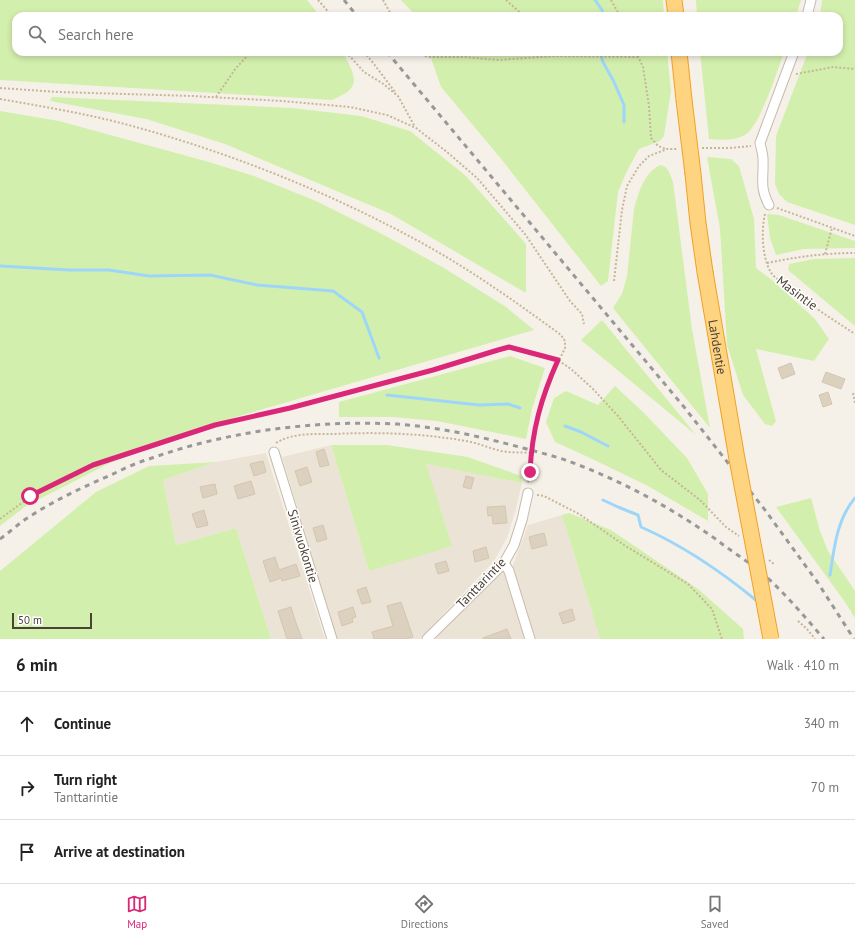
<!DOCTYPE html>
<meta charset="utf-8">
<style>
:root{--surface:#fff;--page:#f6f6f6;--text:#222;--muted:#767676;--line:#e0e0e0;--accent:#db2777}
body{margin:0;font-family:"PT Sans",sans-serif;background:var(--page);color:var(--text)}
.scale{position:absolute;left:12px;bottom:10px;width:80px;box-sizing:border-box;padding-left:4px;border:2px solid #4b4236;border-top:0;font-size:11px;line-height:14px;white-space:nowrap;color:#4b4236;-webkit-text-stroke:3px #fff;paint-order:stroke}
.stop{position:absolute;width:12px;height:12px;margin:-9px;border:3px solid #db2777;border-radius:50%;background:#fff}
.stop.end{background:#db2777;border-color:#fff;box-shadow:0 1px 4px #0008}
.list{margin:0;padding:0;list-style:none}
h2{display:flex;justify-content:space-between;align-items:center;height:52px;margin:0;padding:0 16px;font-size:17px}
h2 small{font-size:13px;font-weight:400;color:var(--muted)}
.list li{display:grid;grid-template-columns:26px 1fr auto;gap:12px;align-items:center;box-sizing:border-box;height:64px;padding:0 16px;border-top:1px solid var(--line)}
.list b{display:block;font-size:15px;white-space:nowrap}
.list p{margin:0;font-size:13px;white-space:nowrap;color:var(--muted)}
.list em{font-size:13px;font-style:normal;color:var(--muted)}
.icon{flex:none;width:22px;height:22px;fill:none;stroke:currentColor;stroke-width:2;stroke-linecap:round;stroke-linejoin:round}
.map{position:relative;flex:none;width:855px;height:639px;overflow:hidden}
.search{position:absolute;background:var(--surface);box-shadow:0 2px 6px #0003;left:12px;right:12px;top:12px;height:44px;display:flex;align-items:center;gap:10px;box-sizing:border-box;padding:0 14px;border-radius:12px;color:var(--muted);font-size:15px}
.sheet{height:244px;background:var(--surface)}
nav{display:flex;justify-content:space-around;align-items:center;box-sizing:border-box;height:56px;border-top:1px solid var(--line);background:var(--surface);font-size:11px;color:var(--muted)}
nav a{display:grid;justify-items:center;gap:2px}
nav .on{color:var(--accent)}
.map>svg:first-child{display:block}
.residential{fill:#ebe3d6}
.green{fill:#d3efad}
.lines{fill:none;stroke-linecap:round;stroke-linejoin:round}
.stream{stroke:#9ed6f9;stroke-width:3}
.building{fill:#dcd0bf;stroke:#d5c5ae}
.minor-casing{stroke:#c6bcac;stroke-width:11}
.trunk-casing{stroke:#f0a128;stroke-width:17}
.path{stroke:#c6b599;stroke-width:2;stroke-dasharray:2 2;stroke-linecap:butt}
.minor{stroke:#fff;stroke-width:9}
.trunk{stroke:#ffd481;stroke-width:15}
.rail{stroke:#989898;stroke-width:3;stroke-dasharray:5 5;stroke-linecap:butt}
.trunk-bridge-casing{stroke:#f0a128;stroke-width:17;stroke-linecap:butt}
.trunk-bridge{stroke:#ffd481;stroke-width:15}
.route{stroke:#db2777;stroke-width:5}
.labels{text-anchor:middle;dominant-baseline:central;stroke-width:3;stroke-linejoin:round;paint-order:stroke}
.street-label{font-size:13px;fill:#4b4236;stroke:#fff}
</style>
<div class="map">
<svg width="855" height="639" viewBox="0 0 855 639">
<rect width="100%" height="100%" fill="#f6f1e8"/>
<!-- residential -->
<g class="residential">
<path d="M331,445l38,126 57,-107 96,19 -7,29 -8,26 -13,23 -74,78h-83l-55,-182z"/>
<path d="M266,453l59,186h-54l-35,-111 -60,17 -13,-65 53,-18z"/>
<path d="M562,515l38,124h-65l-22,-66v-8l15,-40z"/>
<path d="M503,571l22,68h-88l-2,-6z"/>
</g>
<!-- green -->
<g class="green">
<path d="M0,0h307l13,16h-304v36h327c12,25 21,35 -11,48l-332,-20z"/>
<path d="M401,0h262l1,16h-248z"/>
<path d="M696,0h105l-5,16h-99z"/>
<path d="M822,0h33v225l-68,-23 -8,-8 -4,-10 1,-48 32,-84h31v-36h-19z"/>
<path d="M429,52h238l4,39 -7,45 -4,5 -21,8 -12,22 -9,21 -10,89 -7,5 -99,-126 -61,-73z"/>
<path d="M700,52h84c-6,17 -24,74 -39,83 -11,6 -24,5 -36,4z"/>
<path d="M52,97l240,11 69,8 49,15 56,45 60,68v49l-135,-79 -166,-70 -79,-25 -96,-18z"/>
<path d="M0,111l59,10 150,41 45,14 62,25 66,33 62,34 62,39 28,23 -301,88 -123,45 -84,43 -26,20z"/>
<path d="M707,157l24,2 8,7 15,53 2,49 16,12 43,39 14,20 -15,22 -58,-12 20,72 -4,5 -7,-2 -22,-29 -16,-50 -7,-116z"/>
<path d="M660,165c9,1 10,10 13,17l19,147 18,99 -97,-120 9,-14 5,-18 7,-67c5,-17 9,-35 26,-44z"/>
<path d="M767,214l12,1 76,26v7l-51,1 -28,6 -6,-17z"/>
<path d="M855,258v68l-67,-56 1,-6 25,-5z"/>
<path d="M602,320l94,115 -115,-95z"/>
<path d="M510,356l35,12 -13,41 -6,30 -89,-18 -45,-4h-53v-15z"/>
<path d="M615,386l28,26 44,46 21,36v27l-60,-35 -60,-29 -33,-15 -9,-20 8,-24 12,-7 32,14z"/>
<path d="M331,445h56l81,12 53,19 1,7 -96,-19 26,82 -83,25z"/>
<path d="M216,462l-53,18 13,65 60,-17 35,111h-271v-68l96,-79 53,-26z"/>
<path d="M811,498l9,33 8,20 27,40v27l-10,-16 -69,-95z"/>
<path d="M569,513l42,17 87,59 45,40 1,10h-144l-38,-124z"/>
</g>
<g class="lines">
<!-- stream -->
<g class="stream">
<path d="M595,0l7,10 1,6"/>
<path d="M600,52l3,10 11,20 10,23v17"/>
<path d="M0,266l70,4h39l40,6 61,-1 47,10 76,6 29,21 17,46"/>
<path d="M387,395l92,10 29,-1 12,4"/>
<path d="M565,426l16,6 27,14"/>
<path d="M603,500l15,7 20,8 3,12c41,18 82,46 116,74"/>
<path d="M830,575c4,-27 7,-56 25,-77"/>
</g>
</g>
<!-- building -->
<g class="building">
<path d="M791,363l4,11 -13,5 -4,-11z"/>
<path d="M826,372l19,7 -4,10 -19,-7z"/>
<path d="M828,392l4,12 -9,3 -4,-12z"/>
<path d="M324,449l5,16 -9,2 -4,-15z"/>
<path d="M263,461l3,11 -12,4 -4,-12z"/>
<path d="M307,467l5,15 -12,4 -5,-15z"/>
<path d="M466,476l8,2 -3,11 -8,-2z"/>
<path d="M251,481l4,13 -17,5 -4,-13z"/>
<path d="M215,484l2,10 -14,4 -3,-11z"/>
<path d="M505,506l2,17 -14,1 -1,-9 -4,1 -1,-9z"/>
<path d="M204,510l4,15 -11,3 -5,-14z"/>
<path d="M323,525l4,14 -10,3 -4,-14z"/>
<path d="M544,533l3,12 -15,4 -3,-12z"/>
<path d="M486,547l3,11 -14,4 -2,-11z"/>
<path d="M275,557l4,13 17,-6 4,12 -18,5 -1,-3 -11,4 -7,-21z"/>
<path d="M446,561l3,10 -11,3 -3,-10z"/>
<path d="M366,587l5,15 -9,2 -5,-14z"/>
<path d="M401,602l12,35 -7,2h-32l-2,-7 21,-6 -6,-20z"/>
<path d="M291,607l4,13 7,19h-15l-9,-28z"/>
<path d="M353,607l3,10 -4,1 1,4 -11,4 -4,-14z"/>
<path d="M572,609l3,11 -12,4 -4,-11z"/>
<path d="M507,629l4,10h-28v-1z"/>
</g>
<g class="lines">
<defs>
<g id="minor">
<path d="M807,16l4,-16"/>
<path d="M769,205c-10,-19 -5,-26 -6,-46 0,-5 -2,-11 -3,-16l34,-91"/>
<path d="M274,452l58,187"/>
<path d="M504,563l5,8 21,68"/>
<path d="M427,639l77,-76 10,-18 8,-25 6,-27"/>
</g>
<g id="trunk">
<path d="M674,0l2,16"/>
<path d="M679,52l5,48"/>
<path d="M693,174l5,49 7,49"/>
</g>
</defs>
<!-- minor casing -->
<use href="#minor" class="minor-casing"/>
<!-- trunk casing -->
<use href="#trunk" class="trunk-casing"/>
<!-- path -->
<g class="path">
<path d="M318,0l14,16"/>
<path d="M383,0l9,16"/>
<path d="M506,0l18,16"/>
<path d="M611,0l9,16"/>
<path d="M346,52l18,20 18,11 16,13 17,31"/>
<path d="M364,52l10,12 21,28"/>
<path d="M418,52l9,5h37l34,3 56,-4 85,1"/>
<path d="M636,52l7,15 6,39 2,32 7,8 8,3"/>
<path d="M796,74l37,-7 22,2"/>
<path d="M0,88l58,4 134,4 90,5 68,6 37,8 29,13 31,24 30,26 48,56 45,67 12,13 2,10"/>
<path d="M216,97l20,-29 15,-16"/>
<path d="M0,99c40,7 82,14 121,24 105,28 206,68 301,120 49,27 94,59 139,92l4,6v7l-15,31 -14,42 -5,29 -3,34"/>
<path d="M702,148h28l21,-2"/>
<path d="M777,208l78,28"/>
<path d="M765,214c-4,16 -3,46 7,60 4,5 10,8 15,12 21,18 45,33 68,48"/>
<path d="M825,254l7,-26"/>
<path d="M767,263c29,-6 58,-10 88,-10"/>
<path d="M614,281l8,-71 5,-24 12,-20 10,-10 18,-7h11"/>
<path d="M853,393l2,10"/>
<path d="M276,443c16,-10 37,-9 56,-9 45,-2 89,-1 134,7 12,2 23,7 35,10 10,2 20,1 30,2"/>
<path d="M537,495l7,1 35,18 45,31 64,39 24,25 10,30"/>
<path d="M0,519l30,-22 63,-32 122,-40 75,-18 143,-37 76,-23 49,13 13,9 21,19 26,28 43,54 39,30 26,27 13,9"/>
<path d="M769,560l6,5"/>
<path d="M798,621l9,8 8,10"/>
</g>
<!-- minor -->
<use href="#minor" class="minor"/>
<!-- trunk -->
<use href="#trunk" class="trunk"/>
<!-- rail -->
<g class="rail">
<path d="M344,0l13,16"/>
<path d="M387,52l297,355 81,103 53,73 36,56"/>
<path d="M0,539c10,-7 19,-16 29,-22 26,-17 54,-30 82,-42 12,-6 25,-12 38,-16 79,-28 164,-39 248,-35 42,3 85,13 126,24 18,5 36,9 53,16 50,19 97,45 141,76 14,11 30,21 44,32 23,20 43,44 63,67"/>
</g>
<defs>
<g id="trunk-bridge">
<path d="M684,100l9,74"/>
<path id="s1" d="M705,272l32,187 34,180"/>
</g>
</defs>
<!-- trunk-bridge casing -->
<use href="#trunk-bridge" class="trunk-bridge-casing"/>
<!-- trunk-bridge -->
<use href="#trunk-bridge" class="trunk-bridge"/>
</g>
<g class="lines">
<!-- route -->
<path class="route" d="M30,496l63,-31 122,-40 75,-17 143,-38 65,-20 11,-3 49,13c-17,38 -26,70 -28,112"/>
</g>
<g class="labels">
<!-- street labels -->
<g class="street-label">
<text transform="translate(797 293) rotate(37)">Masintie</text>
<text stroke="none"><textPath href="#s1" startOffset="76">Lahdentie</textPath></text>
<text transform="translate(303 546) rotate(73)">Sinivuokontie</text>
<text transform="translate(481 583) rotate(-46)">Tanttarintie</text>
</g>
</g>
</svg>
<div class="scale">50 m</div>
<div class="stop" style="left:30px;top:496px"></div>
<div class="stop end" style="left:530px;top:472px"></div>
<div class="search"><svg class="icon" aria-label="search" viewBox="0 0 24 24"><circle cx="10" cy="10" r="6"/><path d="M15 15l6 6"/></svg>Search here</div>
</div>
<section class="sheet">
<h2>6 min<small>Walk · 410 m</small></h2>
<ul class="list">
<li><svg class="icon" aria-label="ahead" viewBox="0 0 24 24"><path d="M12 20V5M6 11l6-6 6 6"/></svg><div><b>Continue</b></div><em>340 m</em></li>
<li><svg class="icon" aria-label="right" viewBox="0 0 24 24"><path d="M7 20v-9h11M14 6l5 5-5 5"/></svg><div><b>Turn right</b><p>Tanttarintie</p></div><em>70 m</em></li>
<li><svg class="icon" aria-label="arrive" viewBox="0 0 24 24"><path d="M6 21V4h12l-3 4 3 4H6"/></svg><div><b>Arrive at destination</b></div></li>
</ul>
</section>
<nav>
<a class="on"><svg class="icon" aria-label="map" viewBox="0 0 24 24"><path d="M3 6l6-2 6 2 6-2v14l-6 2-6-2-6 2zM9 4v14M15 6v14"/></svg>Map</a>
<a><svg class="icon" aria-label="directions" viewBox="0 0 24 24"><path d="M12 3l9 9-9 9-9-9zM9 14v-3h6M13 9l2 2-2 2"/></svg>Directions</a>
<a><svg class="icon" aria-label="saved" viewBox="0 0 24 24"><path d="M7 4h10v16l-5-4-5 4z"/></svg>Saved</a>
</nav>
